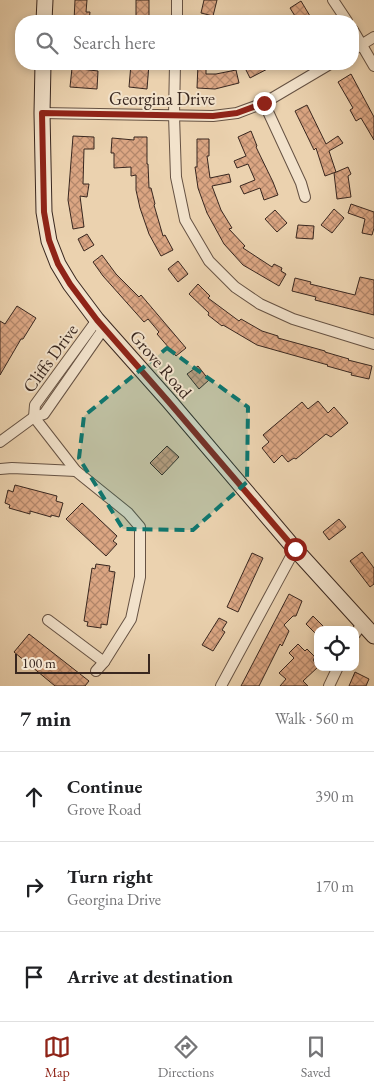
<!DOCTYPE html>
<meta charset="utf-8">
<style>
:root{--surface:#fff;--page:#f2f2f2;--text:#202124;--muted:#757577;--line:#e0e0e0;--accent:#8f2418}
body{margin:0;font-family:"EB Garamond",serif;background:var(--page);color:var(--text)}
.controls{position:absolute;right:15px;bottom:15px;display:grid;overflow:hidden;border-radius:10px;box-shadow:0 2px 8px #0003}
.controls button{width:45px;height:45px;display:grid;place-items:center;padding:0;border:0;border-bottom:1px solid var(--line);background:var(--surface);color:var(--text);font:25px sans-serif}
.scale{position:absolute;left:15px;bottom:12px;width:135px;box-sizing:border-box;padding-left:5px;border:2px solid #39271f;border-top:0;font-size:14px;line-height:18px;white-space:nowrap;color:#39271f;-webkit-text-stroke:4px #f2e2cb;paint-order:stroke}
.stop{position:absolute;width:15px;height:15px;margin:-11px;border:4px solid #8f2418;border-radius:50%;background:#fff}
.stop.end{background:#8f2418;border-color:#fff;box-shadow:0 1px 5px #0008}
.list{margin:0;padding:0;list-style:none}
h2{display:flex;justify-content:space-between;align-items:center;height:65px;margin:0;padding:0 20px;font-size:21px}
h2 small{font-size:16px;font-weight:400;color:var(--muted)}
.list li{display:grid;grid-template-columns:32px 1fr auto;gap:15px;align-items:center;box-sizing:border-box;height:90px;padding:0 20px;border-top:1px solid var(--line)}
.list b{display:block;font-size:19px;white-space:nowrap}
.list p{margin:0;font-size:16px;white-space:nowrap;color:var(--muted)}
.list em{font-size:16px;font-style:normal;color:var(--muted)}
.icon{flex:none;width:28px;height:28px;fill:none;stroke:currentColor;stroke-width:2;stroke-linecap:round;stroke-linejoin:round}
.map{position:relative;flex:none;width:374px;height:686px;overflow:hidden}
.search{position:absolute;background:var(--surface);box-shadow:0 2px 8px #0003;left:15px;right:15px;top:15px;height:55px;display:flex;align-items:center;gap:12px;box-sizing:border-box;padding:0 18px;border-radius:20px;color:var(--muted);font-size:19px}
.sheet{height:335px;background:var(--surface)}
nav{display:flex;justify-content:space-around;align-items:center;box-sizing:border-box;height:70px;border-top:1px solid var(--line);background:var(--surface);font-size:14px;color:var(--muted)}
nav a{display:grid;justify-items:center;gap:2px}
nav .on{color:var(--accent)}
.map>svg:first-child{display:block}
.building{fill:url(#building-cross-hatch);stroke:#39271f}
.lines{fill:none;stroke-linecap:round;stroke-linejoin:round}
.street-casing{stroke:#665243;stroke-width:12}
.secondary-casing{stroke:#39271f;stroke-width:17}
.street{stroke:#f2e2cb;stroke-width:10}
.secondary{stroke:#f2e2cb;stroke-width:15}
.route{stroke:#8f2418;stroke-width:6}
.marked{fill:#0f766e;fill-opacity:0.2;stroke:#0f766e;stroke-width:4;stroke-dasharray:10 6;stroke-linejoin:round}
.labels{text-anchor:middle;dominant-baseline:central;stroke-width:4;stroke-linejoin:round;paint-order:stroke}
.street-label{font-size:18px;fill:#39271f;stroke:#f2e2cb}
</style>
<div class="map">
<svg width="374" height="686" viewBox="0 0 374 686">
<defs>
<pattern id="building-cross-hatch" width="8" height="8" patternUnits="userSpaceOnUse" patternTransform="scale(1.25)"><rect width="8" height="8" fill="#dba683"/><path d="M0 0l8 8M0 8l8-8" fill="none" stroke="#b3876b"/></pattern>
</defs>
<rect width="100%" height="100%" fill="#ebd2af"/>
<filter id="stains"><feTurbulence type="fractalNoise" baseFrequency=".004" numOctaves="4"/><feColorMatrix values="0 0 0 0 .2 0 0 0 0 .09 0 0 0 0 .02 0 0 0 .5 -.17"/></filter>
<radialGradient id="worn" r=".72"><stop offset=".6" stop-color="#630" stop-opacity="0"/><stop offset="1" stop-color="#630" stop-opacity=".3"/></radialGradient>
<!-- building -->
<g class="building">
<path d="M75,0h12l-1,12h4l-1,9h-15z"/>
<rect x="136" y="0" width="13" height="17"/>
<path d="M204,0h13l-4,16 -12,-3z"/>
<path d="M301,1l9,15 -12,5 -8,-13z"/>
<path d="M131,64h18l-2,25 -18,-2z"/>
<path d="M198,64h8v10h10l20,-4 3,13 -24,6 -18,-1z"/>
<path d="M243,64h34l-27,14z"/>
<path d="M72,68l26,3 -1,18 -27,-2z"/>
<path d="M351,74l23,43v23l-13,-22 -5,3 -6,-11 3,-2 -15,-26z"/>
<path d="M307,105l19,39 12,-8 5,7 -14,8 7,21 -11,4 -9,-28 -2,2 -19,-39z"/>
<path d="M251,131l6,15 -1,1 17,35 5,13 -14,5 -4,-12 -16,6 -4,-8 15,-6 -7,-16 -11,4 -3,-7 12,-5 -8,-19z"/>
<path d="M73,136l21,1v12h-10l-1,35h6l-2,13 -7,-1 4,31 -11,2 -5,-29z"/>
<path d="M134,137h13v27h1l1,24h2l4,16 -1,1 9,31 2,-1 8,15 -12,6 -12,-22 -9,-26 -4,-18v-15l-5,1v-9l-17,1v-15h-3l1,-15 22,2z"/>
<path d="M197,139h12v17h-2l3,22 19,-4 2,8 -19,4 9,24 11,18 -3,1 16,17 -2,2 29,19 2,-3 8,4 -1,3 5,3 -7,12 -36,-21 -19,-21 -17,-31 -9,-25 -3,-21h2z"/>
<path d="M348,167l3,7 -3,2 3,21 -14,2 -3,-26z"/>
<path d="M351,204l23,8v16l-2,7 -10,-2 3,-14 -17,-6z"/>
<path d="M334,209l10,9 -12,15 -11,-8z"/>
<path d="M275,210l12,13 -10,9 -12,-13z"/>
<path d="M298,225l16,1 -1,13 -17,-1z"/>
<path d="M87,234l7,11 -10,6 -6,-12z"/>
<path d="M102,255l14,19 23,23 2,-2 45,53 -10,8 -19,-22 2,-2 -11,-13 -4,3 -41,-46 -10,-14z"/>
<path d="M178,261l10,13 -10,8 -10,-13z"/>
<path d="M360,277l14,3v35l-59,-15 1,-3 -24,-6 3,-13 16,4 -1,2 45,11z"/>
<path d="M198,284l12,12 -2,2 31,23 2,-2 21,12 16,5v2l47,13v1l24,7 -1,1 24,6 -3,13 -18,-4 1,-2 -25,-7 1,-1 -71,-20 -34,-20 -1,1 -14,-11 1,-2 -20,-19z"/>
<path d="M17,306l19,12 -13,21h-2l-21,36v-54l5,3z"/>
<path d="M198,366l11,14 -10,9 -12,-15z"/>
<path d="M318,401l10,12 6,-6 14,16 -17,14 -5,-3 -30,25 -2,-1 -6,4 -6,-7 -8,8 -12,-15 7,-6 -6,-7 39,-33 6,7z"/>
<path d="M167,446l12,11 -17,18 -12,-12z"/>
<path d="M15,485l42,11 -1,5 7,2 -4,14 -8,-2v2l-21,-6v3l-21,-6 1,-3 -5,-2 3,-13 5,2z"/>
<path d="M82,503l35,33 -4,5 4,3 -11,12 -40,-37z"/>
<path d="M339,519l7,8 -17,13 -6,-8z"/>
<path d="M362,552l12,16v16l-4,3 -20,-26z"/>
<path d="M252,553l11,5 -25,54 -11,-5z"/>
<path d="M96,564l14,2 -1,5 6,1 -8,53 -6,-1v4l-14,-2 1,-4 -4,-1 8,-53 3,1z"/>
<path d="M289,594l13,7 -6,15h-3l-9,9 5,6 -7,15 -2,-2 -21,42h-18z"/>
<path d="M313,616l14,14h-9v6l-12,-12z"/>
<path d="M219,618l8,4 -5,8 3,2 -12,19 -11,-6z"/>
<path d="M29,634l60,47 -4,5h-30l-41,-34z"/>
<path d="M298,644l7,7 2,-2 8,8 -2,3 5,7 -15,14 5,5h-28l6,-7 -7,-6 15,-15 -5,-5z"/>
<path d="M355,672l14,7 -3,7h-17z"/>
</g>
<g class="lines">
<defs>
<g id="street">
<path d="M333,0l14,21"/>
<path d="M177,21v-21"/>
<path d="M353,30l21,36"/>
<path d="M353,50l21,-13"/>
<path d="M175,64l-1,51 2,62 9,43 24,41 26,26 25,17 33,15 81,25"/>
<path d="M264,103l37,80 4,14"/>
<path d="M42,113l171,3 24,-3 27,-10 66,-39"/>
<path d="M34,417l42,54 52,42 12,14v50l-9,42 -27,43 -8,9"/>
<path d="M34,417l1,-12 62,-85"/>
<path d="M0,442l34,-25 10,-3 60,-86"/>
<path d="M0,469l12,-1 64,3"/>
<path d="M48,620l56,42"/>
<path d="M355,634l7,-10"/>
<path d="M221,686l74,-137"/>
<path d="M329,686l9,-19"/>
</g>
<g id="secondary">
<path d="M44,21l1,-21"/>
<path d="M43,64l-1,49 2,99 5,29 9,23 12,20 27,36 72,81 126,148 79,87"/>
</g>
</defs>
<!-- street casing -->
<use href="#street" class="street-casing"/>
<!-- secondary casing -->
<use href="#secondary" class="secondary-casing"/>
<!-- street -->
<use href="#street" class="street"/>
<!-- secondary -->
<use href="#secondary" class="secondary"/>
</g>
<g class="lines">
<!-- route -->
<path class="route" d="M264,103l-27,10 -24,3 -171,-3 2,99 5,28 9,24 12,20 27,36 71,81 127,148"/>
</g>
<!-- marked area -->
<path class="marked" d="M167,348l81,59 -1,75 -54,48 -70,-1 -44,-71 5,-42z"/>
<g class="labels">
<!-- street labels -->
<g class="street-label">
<text x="162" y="98">Georgina Drive</text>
<text transform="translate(50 358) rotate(-54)">Cliffs Drive</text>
<text transform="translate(161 364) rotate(49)">Grove Road</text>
</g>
</g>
<rect width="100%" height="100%" filter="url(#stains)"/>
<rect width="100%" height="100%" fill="url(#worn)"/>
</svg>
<div class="controls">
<button><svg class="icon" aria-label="locate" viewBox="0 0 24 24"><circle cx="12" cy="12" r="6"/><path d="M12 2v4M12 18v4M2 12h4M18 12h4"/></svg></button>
</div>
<div class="scale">100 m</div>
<div class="stop" style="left:295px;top:549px"></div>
<div class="stop end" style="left:264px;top:103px"></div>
<div class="search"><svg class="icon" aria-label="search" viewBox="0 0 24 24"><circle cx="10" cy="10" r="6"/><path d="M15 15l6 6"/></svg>Search here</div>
</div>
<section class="sheet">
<h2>7 min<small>Walk · 560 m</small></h2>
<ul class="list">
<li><svg class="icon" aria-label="ahead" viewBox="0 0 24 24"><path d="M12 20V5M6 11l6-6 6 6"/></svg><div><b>Continue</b><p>Grove Road</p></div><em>390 m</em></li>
<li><svg class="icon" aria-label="right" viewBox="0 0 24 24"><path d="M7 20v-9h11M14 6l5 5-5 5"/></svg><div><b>Turn right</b><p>Georgina Drive</p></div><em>170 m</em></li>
<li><svg class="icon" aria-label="arrive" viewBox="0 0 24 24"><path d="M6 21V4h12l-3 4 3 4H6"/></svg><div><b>Arrive at destination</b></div></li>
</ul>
</section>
<nav>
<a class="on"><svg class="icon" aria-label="map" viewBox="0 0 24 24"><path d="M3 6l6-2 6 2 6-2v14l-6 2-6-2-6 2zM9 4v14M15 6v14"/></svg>Map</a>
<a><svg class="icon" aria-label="directions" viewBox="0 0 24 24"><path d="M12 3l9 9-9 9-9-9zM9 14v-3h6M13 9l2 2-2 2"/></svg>Directions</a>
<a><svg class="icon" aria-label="saved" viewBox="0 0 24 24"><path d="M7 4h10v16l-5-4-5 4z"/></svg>Saved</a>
</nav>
